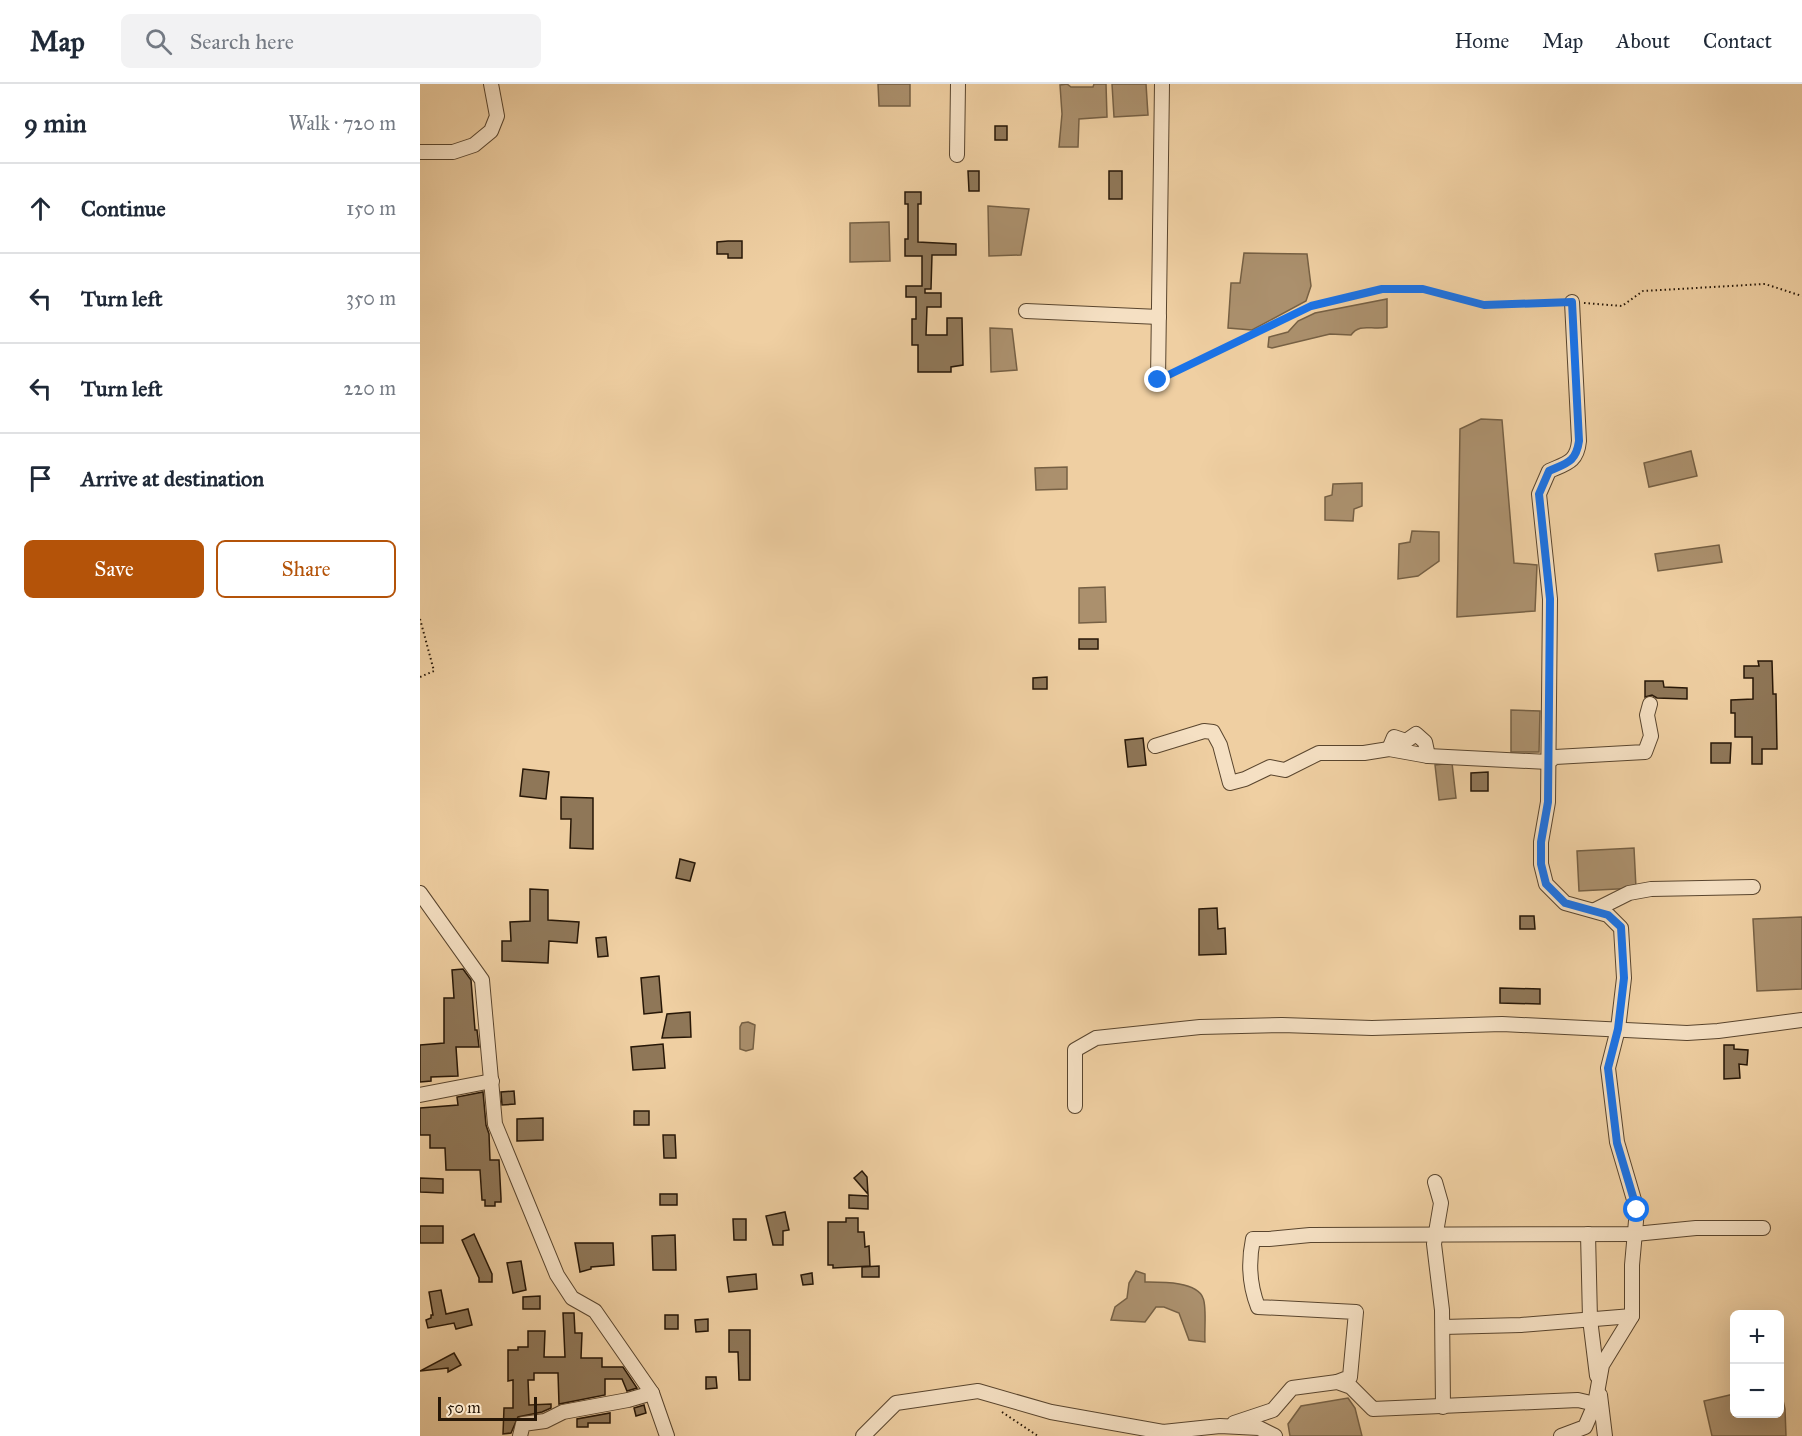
<!DOCTYPE html>
<meta charset="utf-8">
<style>
:root{--surface:#fff;--page:#f2f2f3;--text:#1f2937;--muted:#747a83;--line:#e0e1e3;--accent:#b45309}
body{margin:0;font-family:"IM FELL Great Primer",serif;background:var(--page);color:var(--text)}
.controls{position:absolute;right:18px;bottom:18px;display:grid;overflow:hidden;border-radius:9px;box-shadow:0 6px 24px #0002}
.controls button{width:54px;height:54px;display:grid;place-items:center;padding:0;border:0;border-bottom:2px solid var(--line);background:var(--surface);color:var(--text);font:30px sans-serif}
.scale{position:absolute;left:18px;bottom:15px;width:99px;box-sizing:border-box;padding-left:6px;border:3px solid #271707;border-top:0;font-size:16px;line-height:21px;white-space:nowrap;color:#271707;-webkit-text-stroke:4px #f5e0c3;paint-order:stroke}
.stop{position:absolute;width:18px;height:18px;margin:-14px;border:4px solid #1a73e8;border-radius:50%;background:#fff}
.stop.end{background:#1a73e8;border-color:#fff;box-shadow:0 2px 6px #0008}
.list{margin:0;padding:0;list-style:none}
h2{display:flex;justify-content:space-between;align-items:center;height:78px;margin:0;padding:0 24px;font-size:26px}
h2 small{font-size:20px;font-weight:400;color:var(--muted)}
.list li{display:grid;grid-template-columns:39px 1fr auto;gap:18px;align-items:center;box-sizing:border-box;height:90px;padding:0 24px;border-top:2px solid var(--line)}
.list b{display:block;font-size:22px;white-space:nowrap}
.list em{font-size:20px;font-style:normal;color:var(--muted)}
.actions{display:flex;gap:12px;padding:18px 24px}
.actions a{flex:1;padding:14px 0;border:2px solid var(--accent);border-radius:9px;text-align:center;font-size:21px;color:var(--accent)}
.actions .main{background:var(--accent);color:#fff}
.icon{flex:none;width:33px;height:33px;fill:none;stroke:currentColor;stroke-width:2;stroke-linecap:round;stroke-linejoin:round}
.map{position:relative;flex:none;width:1382px;height:1352px;overflow:hidden}
header{display:flex;align-items:center;gap:36px;box-sizing:border-box;height:84px;padding:0 30px;background:var(--surface);border-bottom:2px solid var(--line)}
header strong{font-size:28px}
nav{display:flex;gap:33px;margin-inline-start:auto;font-size:21px}
.search{width:420px;height:54px;background:var(--page);display:flex;align-items:center;gap:15px;box-sizing:border-box;padding:0 21px;border-radius:9px;color:var(--muted);font-size:22px}
main{display:flex}
aside{flex:1;background:var(--surface)}
.map>svg:first-child{display:block}
.water{fill:#ab906d;stroke:#766044;stroke-width:1.5}
.building{fill:#8f7758;stroke:#271707;stroke-width:1.5}
.lines{fill:none;stroke-linecap:round;stroke-linejoin:round}
.street-casing{stroke:#59452e;stroke-width:16}
.path{stroke:#271707;stroke-width:2;stroke-dasharray:1.5 3;stroke-linecap:butt}
.street{stroke:#f5e0c3;stroke-width:14}
.route{stroke:#1a73e8;stroke-width:8}
</style>
<header>
<strong>Map</strong>
<div class="search"><svg class="icon" aria-label="search" viewBox="0 0 24 24"><circle cx="10" cy="10" r="6"/><path d="M15 15l6 6"/></svg>Search here</div>
<nav><a>Home</a><a>Map</a><a>About</a><a>Contact</a></nav>
</header>
<main>
<aside>
<h2>9 min<small>Walk · 720 m</small></h2>
<ul class="list">
<li><svg class="icon" aria-label="ahead" viewBox="0 0 24 24"><path d="M12 20V5M6 11l6-6 6 6"/></svg><div><b>Continue</b></div><em>150 m</em></li>
<li><svg class="icon" aria-label="left" viewBox="0 0 24 24"><path d="M17 20v-9H6M10 6l-5 5 5 5"/></svg><div><b>Turn left</b></div><em>350 m</em></li>
<li><svg class="icon" aria-label="left" viewBox="0 0 24 24"><path d="M17 20v-9H6M10 6l-5 5 5 5"/></svg><div><b>Turn left</b></div><em>220 m</em></li>
<li><svg class="icon" aria-label="arrive" viewBox="0 0 24 24"><path d="M6 21V4h12l-3 4 3 4H6"/></svg><div><b>Arrive at destination</b></div></li>
</ul>
<div class="actions"><a class="main">Save</a><a>Share</a></div>
</aside>
<div class="map">
<svg width="1382" height="1352" viewBox="0 0 1382 1352">
<rect width="100%" height="100%" fill="#efcfa2"/>
<filter id="stains"><feTurbulence type="fractalNoise" baseFrequency=".00333" numOctaves="4"/><feColorMatrix values="0 0 0 0 .2 0 0 0 0 .09 0 0 0 0 .02 0 0 0 .5 -.17"/></filter>
<radialGradient id="worn" r=".72"><stop offset=".6" stop-color="#630" stop-opacity="0"/><stop offset="1" stop-color="#630" stop-opacity=".3"/></radialGradient>
<!-- water -->
<g class="water">
<path d="M458,0h32v22h-31z"/>
<path d="M647,0l4,3h22l1,-3h12l1,33 -28,2 -1,28h-19l3,-33 -2,-29z"/>
<path d="M692,0h34l2,31 -34,2z"/>
<path d="M568,122l41,3 -8,46 -32,1z"/>
<path d="M469,138l1,39 -40,1v-39z"/>
<path d="M824,169l63,1 4,32 -5,15 -54,29 -24,-2 3,-45h9z"/>
<path d="M967,215v28c-14,4 -27,-5 -36,8l-21,-1 -58,14 -4,-1 1,-10 19,-5 10,-11 17,-8z"/>
<path d="M570,244l22,1 5,41 -26,2z"/>
<path d="M1061,335l21,1 12,143 23,2 -2,46 -78,6 3,-188z"/>
<path d="M1271,367l6,25 -48,11 -5,-24z"/>
<path d="M647,383v22l-31,1 -1,-22z"/>
<path d="M942,399v23l-8,3 -1,12 -28,-1v-23l7,-2 1,-11z"/>
<path d="M992,447l27,1v29l-21,15 -20,3 1,-35 11,-2z"/>
<path d="M1299,461l3,17 -64,9 -3,-17z"/>
<path d="M685,503l1,35 -27,1v-35z"/>
<path d="M1091,626l29,1 -1,41h-28z"/>
<path d="M1032,679l4,35 -17,2 -4,-35z"/>
<path d="M1214,764l2,40 -57,3 -2,-40z"/>
<path d="M1382,833v72l-45,2 -4,-72z"/>
<path d="M328,938l7,3 -2,24 -7,2 -6,-2v-22l2,-4z"/>
<path d="M716,1187l9,3v8c15,0 52,-1 58,16 4,9 1,33 2,44l-16,-2 -10,-27 -15,-6h-8l-11,15 -34,-2 4,-13 12,-9 2,-15z"/>
<path d="M1360,1303l5,22 1,27h-74l-8,-35 30,-7v20h46z"/>
<path d="M928,1314l7,10 7,28h-72l-2,-12 13,-18z"/>
</g>
<!-- building -->
<g class="building">
<rect x="575" y="42" width="12" height="14"/>
<path d="M548,87h11v20h-10z"/>
<rect x="689" y="87" width="13" height="28"/>
<path d="M485,108h16v12h-3v38l38,2v11h-24l-1,34h-6v4h16v14h-14l-1,28h21v-17h15l1,47 -12,2v5h-33v-27h-6v-26h4v-22h-10v-11h16v-30h-17v-17h3v-35h-3z"/>
<path d="M308,157h14v17h-14v-4h-11v-12z"/>
<rect x="659" y="555" width="19" height="10"/>
<path d="M1338,577h14l1,33h3l1,55h-15v15h-10v-27h-17v-24h-4v-13l22,-1v-21h-9v-12h15z"/>
<path d="M627,593v12h-14v-11z"/>
<path d="M1225,597h18l1,6 23,1v11l-30,-1 -5,-3 -7,2z"/>
<path d="M723,654l3,27 -18,2 -3,-27z"/>
<path d="M1291,659h20l-1,20h-19z"/>
<path d="M103,685l26,3 -3,27 -26,-3z"/>
<path d="M1068,688v19h-17v-18z"/>
<path d="M141,713l32,1v51l-23,-1 1,-29h-10z"/>
<path d="M260,775l15,4 -5,18 -14,-3z"/>
<path d="M110,805l18,1v30l31,2 -2,21 -28,-2 -1,22 -46,-2v-20h9l-1,-19 20,-1z"/>
<path d="M797,824l1,21 7,-1 1,26 -27,1v-46z"/>
<path d="M1100,832h14l1,13h-15z"/>
<path d="M186,853l2,19 -10,1 -2,-19z"/>
<path d="M43,885l8,11 4,50h2l2,17h-23l2,29 -27,1v4l-11,1v-37l24,-2v-45h10l-2,-28z"/>
<path d="M239,892l3,36 -18,2 -3,-36z"/>
<path d="M1080,904l40,1v15l-40,-1z"/>
<path d="M270,928l1,25 -29,1 5,-24z"/>
<path d="M243,960l2,24 -32,2 -2,-23z"/>
<path d="M1304,961h10v4l14,1 -1,15 -8,-1 1,14 -16,1z"/>
<path d="M94,1007l1,13 -13,1 -1,-13z"/>
<path d="M63,1008l3,33 3,9 1,26h9l2,38v4h-6v4h-10v-6h-3l-2,-30h-34l-1,-22h-15v-13h-10v-27l38,-3 -1,-8z"/>
<rect x="214" y="1027" width="15" height="14"/>
<path d="M123,1034v22l-26,1v-22z"/>
<path d="M243,1051h12l1,23h-12z"/>
<path d="M442,1087l5,6 1,17 -14,-16z"/>
<path d="M0,1094l23,1v14l-23,-1z"/>
<rect x="240" y="1110" width="17" height="11"/>
<path d="M429,1111l19,1v13l-19,-1z"/>
<path d="M365,1128l4,18 -6,1v14h-10l-7,-29z"/>
<path d="M426,1134h12v14h6l1,15 4,-1 1,20 -37,2v-3h-5v-43h18z"/>
<path d="M313,1135h13v21h-12z"/>
<rect x="0" y="1142" width="23" height="17"/>
<path d="M54,1150l18,40v8h-13v-4l-17,-38z"/>
<path d="M255,1151l1,35h-23l-1,-34z"/>
<path d="M155,1159h38l1,22 -23,2v2l-11,3z"/>
<path d="M101,1177l5,29 -13,3 -6,-30z"/>
<path d="M459,1182v11h-17v-10z"/>
<path d="M392,1189l1,11 -10,1 -2,-10z"/>
<path d="M336,1190l1,15 -28,3 -2,-15z"/>
<path d="M21,1206l5,24 22,-5 4,16 -16,4 -2,-6 -26,5 -2,-8 5,-2v-3h2l-4,-23z"/>
<path d="M120,1212v13h-17v-12z"/>
<path d="M143,1229h11l1,20h7l-1,25h21v9h21l14,21 -10,3 -5,-12h-17v16l-46,9 -1,-31h-24v7h-6l1,25 22,-1v4l-9,4 -24,5 -7,16 -8,1 1,-26h9v-28l-5,1v-31h10v-3h10v-16h17l-1,26h21z"/>
<rect x="245" y="1231" width="13" height="14"/>
<path d="M288,1235v12l-12,1 -1,-12z"/>
<path d="M309,1246h21v50h-11l-1,-28h-9z"/>
<path d="M34,1269l7,12 -13,7v-4l-28,3z"/>
<path d="M286,1293h10l1,11 -11,1z"/>
<path d="M224,1321l2,8 -10,3 -2,-8z"/>
<path d="M190,1329v10h-22v4h-11v-8z"/>
</g>
<g class="lines">
<defs>
<g id="street">
<path d="M0,68h33l21,-7 17,-14 6,-15 -6,-32"/>
<path d="M537,71l1,-71"/>
<path d="M606,227l133,6"/>
<path d="M738,296l4,-296"/>
<path d="M735,662l49,-15 9,1 7,13 10,38 15,-4 25,-12 15,3 34,-17h45l25,-4 39,7 120,6 7,-5 90,-5 6,-16 -4,-21 3,-11"/>
<path d="M969,665l5,-12 12,4 10,-7 9,8 3,14"/>
<path d="M0,809l62,87 13,144 62,151 15,23 23,13 57,82 15,43"/>
<path d="M1175,826l34,-17 22,-4 102,-2"/>
<path d="M0,1011l72,-14"/>
<path d="M655,1022v-56l21,-12 104,-11 82,-2 90,3 130,-4 185,9 31,-2 84,-11"/>
<path d="M1015,1098l6,21 -7,41 8,66 1,97"/>
<path d="M1168,1150l2,85 7,57"/>
<path d="M1023,1243l78,-2 111,-9"/>
<path d="M917,1298l13,-5 6,-65 -98,-5c-9,-23 -10,-44 -5,-68h16l41,-4 325,-1 61,-6h67"/>
<path d="M1180,1311l5,41"/>
<path d="M814,1339l39,-13 19,-22 45,-6 14,5 22,22 205,-9 17,4"/>
<path d="M100,1352l3,-12 22,-3 18,-9 65,-12 24,-7"/>
<path d="M443,1352l33,-33 82,-12 73,21 112,20 57,-6 39,2 16,8"/>
<path d="M1141,1352l24,-9 10,-23 7,-39 30,-49v-51l5,-55 -20,-68 -9,-74 10,-39 6,-51 -3,-50 -13,-13 -43,-12 -19,-19 -5,-20v-22l7,-40 2,-203 -11,-105 10,-23c18,-8 28,-9 30,-30l-7,-139"/>
</g>
</defs>
<!-- street casing -->
<use href="#street" class="street-casing"/>
<!-- path -->
<g class="path">
<path d="M1164,219l38,3 21,-15 122,-7 37,12"/>
<path d="M752,289l139,-67 71,-17h41l61,16 74,-3"/>
<path d="M0,535l14,52 -14,6"/>
<path d="M582,1328l36,24"/>
</g>
<!-- street -->
<use href="#street" class="street"/>
</g>
<g class="lines">
<!-- route -->
<path class="route" d="M738,296l153,-74 71,-17h41l61,16 88,-3 7,139c-3,21 -12,22 -30,30l-10,23 11,105 -2,203 -7,40v22l5,20 19,19 43,12 13,12 3,51 -6,51 -10,39 9,75 20,67"/>
</g>
<rect width="100%" height="100%" filter="url(#stains)"/>
<rect width="100%" height="100%" fill="url(#worn)"/>
</svg>
<div class="controls">
<button>+</button>
<button>−</button>
</div>
<div class="scale">50 m</div>
<div class="stop" style="left:1217px;top:1126px"></div>
<div class="stop end" style="left:738px;top:296px"></div>
</div>
</main>
